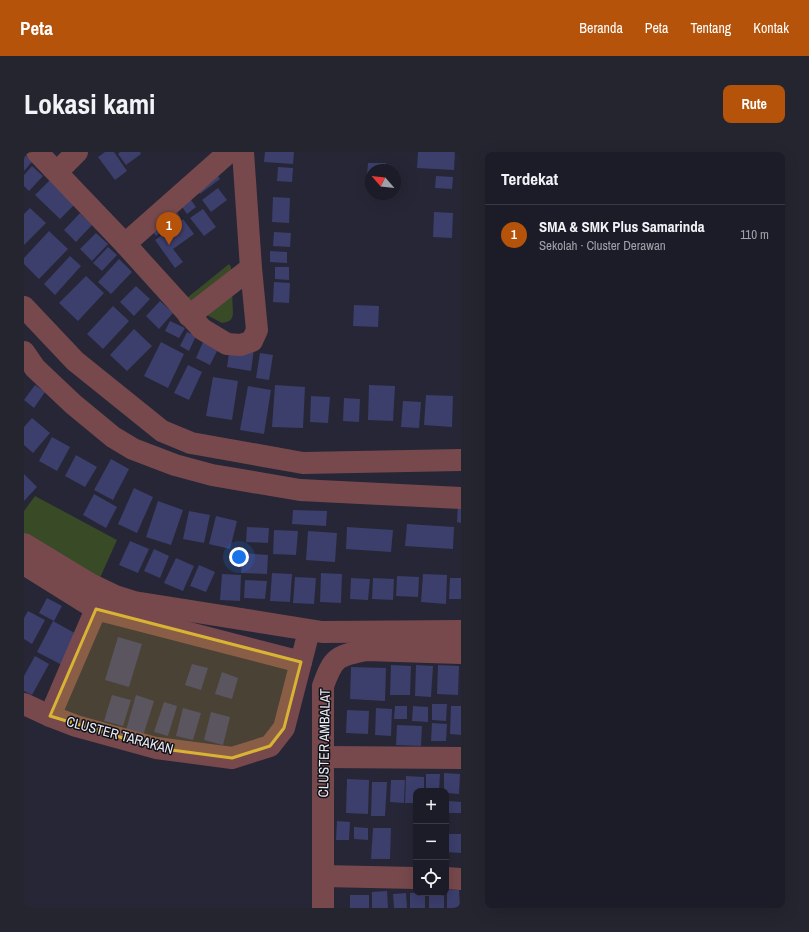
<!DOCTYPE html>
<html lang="id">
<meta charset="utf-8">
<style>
:root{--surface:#1c1c28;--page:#252530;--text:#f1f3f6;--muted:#a0a1a8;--line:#3a3a45;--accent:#b45309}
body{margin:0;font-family:"Archivo Narrow",sans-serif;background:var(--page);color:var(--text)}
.controls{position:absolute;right:12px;bottom:12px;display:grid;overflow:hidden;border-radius:8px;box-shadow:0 4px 16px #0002}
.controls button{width:36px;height:36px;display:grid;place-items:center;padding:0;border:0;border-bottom:1px solid var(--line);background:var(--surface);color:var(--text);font:20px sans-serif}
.compass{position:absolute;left:341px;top:12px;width:36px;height:36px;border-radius:50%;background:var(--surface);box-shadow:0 4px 16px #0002;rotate:298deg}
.you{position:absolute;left:215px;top:405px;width:14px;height:14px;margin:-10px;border:3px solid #fff;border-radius:50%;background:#1a73e8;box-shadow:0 0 0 6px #1a73e833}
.badge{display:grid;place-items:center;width:26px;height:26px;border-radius:50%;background:var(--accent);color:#fff;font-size:13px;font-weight:700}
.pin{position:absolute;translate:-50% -33px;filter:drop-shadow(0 1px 2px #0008)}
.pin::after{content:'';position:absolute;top:21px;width:14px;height:12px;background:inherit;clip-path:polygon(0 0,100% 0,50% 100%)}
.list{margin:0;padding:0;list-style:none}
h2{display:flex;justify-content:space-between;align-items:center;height:52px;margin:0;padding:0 16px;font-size:17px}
h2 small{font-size:13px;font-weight:400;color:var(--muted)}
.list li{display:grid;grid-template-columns:26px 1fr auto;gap:12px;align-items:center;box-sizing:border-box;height:60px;padding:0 16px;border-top:1px solid var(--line)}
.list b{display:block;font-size:15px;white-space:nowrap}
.list p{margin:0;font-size:13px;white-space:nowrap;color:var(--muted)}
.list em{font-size:13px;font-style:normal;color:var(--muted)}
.icon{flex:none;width:22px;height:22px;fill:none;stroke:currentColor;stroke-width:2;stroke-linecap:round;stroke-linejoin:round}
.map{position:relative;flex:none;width:437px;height:756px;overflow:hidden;border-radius:8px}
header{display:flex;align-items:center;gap:24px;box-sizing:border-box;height:56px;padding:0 20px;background:var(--accent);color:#fff}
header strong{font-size:19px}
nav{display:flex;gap:22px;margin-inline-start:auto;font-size:14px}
.intro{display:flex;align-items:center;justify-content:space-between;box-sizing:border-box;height:96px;padding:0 24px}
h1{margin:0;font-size:28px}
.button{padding:10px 18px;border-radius:8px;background:var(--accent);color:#fff;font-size:14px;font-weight:700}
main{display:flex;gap:24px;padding:0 24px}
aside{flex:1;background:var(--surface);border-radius:8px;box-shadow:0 4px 16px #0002}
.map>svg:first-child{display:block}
.green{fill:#394a26}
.building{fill:#3c3e6c}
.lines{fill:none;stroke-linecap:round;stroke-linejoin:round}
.minor{stroke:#77494c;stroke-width:22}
.marked{fill:#d9b434;fill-opacity:0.2;stroke:#d9b434;stroke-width:3;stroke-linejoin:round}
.labels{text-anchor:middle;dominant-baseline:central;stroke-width:3;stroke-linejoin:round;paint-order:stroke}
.street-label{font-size:14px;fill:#e9eaf4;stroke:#101017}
</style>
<header>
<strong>Peta</strong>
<nav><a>Beranda</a><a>Peta</a><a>Tentang</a><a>Kontak</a></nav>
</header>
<div class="intro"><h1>Lokasi kami</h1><a class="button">Rute</a></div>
<main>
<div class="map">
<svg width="437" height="756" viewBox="0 0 437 756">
<rect width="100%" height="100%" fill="#262636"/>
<!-- green -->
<g class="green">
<path d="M205,112l2,3 2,47c-1,7 -5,8 -11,9l-36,-19 1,-6z"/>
<path d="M11,344l82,44 -18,40 -75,-44v-25z"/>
</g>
<!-- building -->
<g class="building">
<path d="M81,0h9l13,19 -12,9 -17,-23z"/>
<path d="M96,0h20l1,2 -15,11 -8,-11z"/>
<path d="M241,0h29l-1,12 -29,-2z"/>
<path d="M394,0h37l-1,18 -37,-2z"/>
<path d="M0,2l8,8 -8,9z"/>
<path d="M344,11h18v7h-15v6h-4z"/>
<path d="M8,14l11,10 -14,15 -5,-5v-11z"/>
<path d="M187,15l9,12 -20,15 -9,-12z"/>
<path d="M254,15l15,1 -1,14 -15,-1z"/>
<path d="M412,24l17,1 -1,12 -17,-1z"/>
<path d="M27,27l25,24 -16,16 -25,-24z"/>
<path d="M194,36l9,12 -16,12 -9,-12z"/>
<path d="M160,38l12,17 -9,7 -12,-17z"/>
<path d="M249,45l17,1 -1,25 -17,-1z"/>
<path d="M6,56l16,15 -22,22v-31z"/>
<path d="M179,57l13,18 -12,9 -14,-18z"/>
<path d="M152,59l5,7 -25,18 -5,-7z"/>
<path d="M410,60l19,1 -1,25 -19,-1z"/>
<path d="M56,61l12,12 -16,17 -12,-12z"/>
<path d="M159,67l11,15 -21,15 10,13 -8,6 -20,-28z"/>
<path d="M25,79l19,18 -29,30 -15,-15v-6z"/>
<path d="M250,80l17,1 -1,14 -17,-1z"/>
<path d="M72,81l12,11 -16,17 -12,-12z"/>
<path d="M84,95l9,8 -15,16 -9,-8z"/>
<path d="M246,99l17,1v11l-17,-1z"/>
<path d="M46,104l11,10 -26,29 -11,-11z"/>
<path d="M95,107l13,13 -21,22 -13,-12z"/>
<path d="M251,115h14v13l-14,-1z"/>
<path d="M62,124l18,17 -26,28 -19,-18z"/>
<path d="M250,130l16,1 -1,20 -16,-1z"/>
<path d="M112,134l14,13 -16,17 -14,-14z"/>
<path d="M136,149l13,12 -14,16 -13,-13z"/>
<path d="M330,153l25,1 -1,21 -25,-1z"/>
<path d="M89,154l16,15 -26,28 -16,-15z"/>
<path d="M146,169l15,7 -6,10 -14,-7z"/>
<path d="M110,177l18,17 -25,25 -17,-16z"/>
<path d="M163,180l9,4 -7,15 -9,-5z"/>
<path d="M137,190l23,12 -16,34 -24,-12z"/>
<path d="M179,190l15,7 -8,16 -14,-7z"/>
<path d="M206,194l24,3 -3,22 -24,-4z"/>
<path d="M236,201l13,2 -4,25 -13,-2z"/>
<path d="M164,213l14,7 -13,28 -15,-7z"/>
<path d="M189,225l25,4 -6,39 -26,-4z"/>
<path d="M11,233l10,7 -11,16 -10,-8z"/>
<path d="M251,233l30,2 -2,41 -31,-1z"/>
<path d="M345,233l26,1 -2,35 -25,-1z"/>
<path d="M224,234l23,4 -7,44 -24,-4z"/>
<path d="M402,243l27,1 -1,31 -28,-2z"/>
<path d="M287,244l19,1 -2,26 -18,-1z"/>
<path d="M320,246l16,1 -1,23 -16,-1z"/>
<path d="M379,249l18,1 -2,26 -18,-1z"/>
<path d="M8,266l18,15 -17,20 -9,-8v-18z"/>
<path d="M28,285l18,10 -13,24 -18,-10z"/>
<path d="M52,303l21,12 -12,20 -20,-11z"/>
<path d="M87,307l18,10 -16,31 -19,-10z"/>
<path d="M0,322l13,13 -13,14z"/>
<path d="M110,336l19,9 -16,36 -19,-9z"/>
<path d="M70,342l23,13 -11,21 -23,-13z"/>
<path d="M134,349l25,9 -12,35 -25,-8z"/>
<path d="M434,351h3v20l-4,-1z"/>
<path d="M269,358l34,1 -1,15 -34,-2z"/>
<path d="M165,359l21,4 -6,28 -21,-4z"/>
<path d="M192,364l21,5 -7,28 -21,-5z"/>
<path d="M383,372l47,3 -1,22 -48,-3z"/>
<path d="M223,375l22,1 -1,15 -22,-1z"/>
<path d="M323,375l46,3 -2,22 -45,-3z"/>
<path d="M250,378l24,1 -2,24 -23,-1z"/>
<path d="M284,379l29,2 -2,29 -29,-2z"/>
<path d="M106,389l19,8 -11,24 -19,-8z"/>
<path d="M130,397l15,7 -9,22 -16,-7z"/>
<path d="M219,401l25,2 -1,19 -26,-1z"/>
<path d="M152,406l18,8 -11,25 -19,-8z"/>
<path d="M175,413l16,7 -9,20 -16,-6z"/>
<path d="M248,421l20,1 -2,28 -20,-1z"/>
<path d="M297,421l21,1 -1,29 -21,-1z"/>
<path d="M198,422l19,1 -1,26 -20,-1z"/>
<path d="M399,422l24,1 -1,29 -25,-2z"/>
<path d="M373,424l22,1 -1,20 -22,-1z"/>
<path d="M271,425l21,1 -2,26 -21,-1z"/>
<path d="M327,426l19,1 -2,21 -18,-1z"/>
<path d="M349,426l21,1 -1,21 -21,-1z"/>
<path d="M426,426h11v21h-12z"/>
<path d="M221,428l22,1 -2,18 -21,-1z"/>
<path d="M23,446l15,8 -8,15 -15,-8z"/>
<path d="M4,459l17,9 -13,24 -8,-5v-21z"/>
<path d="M29,469l27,15 -16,30 -27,-14z"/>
<path d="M94,485l24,7 -13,43 -24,-7z"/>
<path d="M11,504l14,8 -17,31 -8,-4v-15z"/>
<path d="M168,512l16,4 -7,22 -16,-5z"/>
<path d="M367,513l20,1 -1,29h-20z"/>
<path d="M392,513l17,1 -2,31 -16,-1z"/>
<path d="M414,513l21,1 -1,29 -21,-1z"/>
<path d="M327,515l35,1 -1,33 -35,-2z"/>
<path d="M198,520l16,6 -6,21 -17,-5z"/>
<path d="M88,543l19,5 -8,26 -19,-5z"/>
<path d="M112,543l18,6 -11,35 -17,-6z"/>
<path d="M140,550l13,4 -9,30 -14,-4z"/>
<path d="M408,552h15l-1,17 -14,-1z"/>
<path d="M371,554h12v13h-13z"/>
<path d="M389,554l15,1v15l-16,-1z"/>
<path d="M427,554h10v29l-11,-1z"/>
<path d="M159,556l18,5 -8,27 -17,-4z"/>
<path d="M352,556l16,1 -1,27 -16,-1z"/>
<path d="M323,558l22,1 -1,23 -22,-1z"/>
<path d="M187,560l19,5 -7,28 -19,-5z"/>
<path d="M408,571l15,1 -1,17h-15z"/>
<path d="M373,573l25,1 -1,20 -25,-1z"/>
<path d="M420,621l16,1 -1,20 -13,-1v-2h-2z"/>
<path d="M402,622h14l-1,17h-13z"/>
<path d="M382,624l18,1v14h-8v12h-11z"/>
<path d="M323,627l22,1 -1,34 -22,-1z"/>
<path d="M367,628h14l-1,23 -14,-1z"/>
<path d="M348,630h15l-2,34h-14z"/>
<path d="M424,649l13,1v11h-13z"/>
<path d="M313,669l13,1 -1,18h-13z"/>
<path d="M330,675l14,1v12l-14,-1z"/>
<path d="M349,676h18l-1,31h-19z"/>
<path d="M422,682h15v19l-15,-1z"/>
<path d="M423,738h12l1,18h-13z"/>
<path d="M363,739l1,17h-16v-16z"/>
<path d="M382,741l1,15h-13l-1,-14z"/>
<rect x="386" y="741" width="15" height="15"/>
<rect x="405" y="741" width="15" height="15"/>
<rect x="326" y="743" width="19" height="13"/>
</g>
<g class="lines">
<!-- minor -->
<g class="minor">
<path d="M13,0l88,92 77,85 25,15 14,1 11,-4 5,-11 -6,-62 -8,-116"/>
<path d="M33,20l20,-20"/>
<path d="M101,92l104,-92"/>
<path d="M0,155l51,54 87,70 29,12 112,20 158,-3"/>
<path d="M165,164l62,-48"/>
<path d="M0,200l11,16 38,36 40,33 20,12 42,16 37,10 88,15 161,8"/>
<path d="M0,392l66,40 25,12 19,6 188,30 139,-1"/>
<path d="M0,412l72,45 205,53"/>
<path d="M0,552l26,12 26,10 80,22 76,10 38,-12 14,-18 25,-97"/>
<path d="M26,564l46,-107"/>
<path d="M299,605l138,1"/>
<path d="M299,724l93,2"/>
<path d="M422,726l15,1"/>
<path d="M299,756v-222c10,-28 13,-30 43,-36l95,3"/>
</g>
</g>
<!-- marked area -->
<path class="marked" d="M72,457l205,53 -17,66 -14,18 -38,12 -76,-10 -106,-32z"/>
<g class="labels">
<!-- street labels -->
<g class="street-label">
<text transform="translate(96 583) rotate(15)">CLUSTER TARAKAN</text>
<text transform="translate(300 591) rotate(-89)">CLUSTER AMBALAT</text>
</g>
</g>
</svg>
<div class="controls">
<button>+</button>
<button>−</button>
<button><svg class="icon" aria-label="locate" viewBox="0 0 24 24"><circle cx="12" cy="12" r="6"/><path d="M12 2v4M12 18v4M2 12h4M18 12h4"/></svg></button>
</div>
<svg class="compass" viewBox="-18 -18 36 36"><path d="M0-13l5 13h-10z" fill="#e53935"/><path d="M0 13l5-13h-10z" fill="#a0a1a8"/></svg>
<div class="you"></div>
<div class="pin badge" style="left:145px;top:93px">1</div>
</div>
<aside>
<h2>Terdekat<small></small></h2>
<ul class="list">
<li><span class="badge">1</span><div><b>SMA &amp; SMK Plus Samarinda</b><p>Sekolah · Cluster Derawan</p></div><em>110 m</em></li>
</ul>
</aside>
</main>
